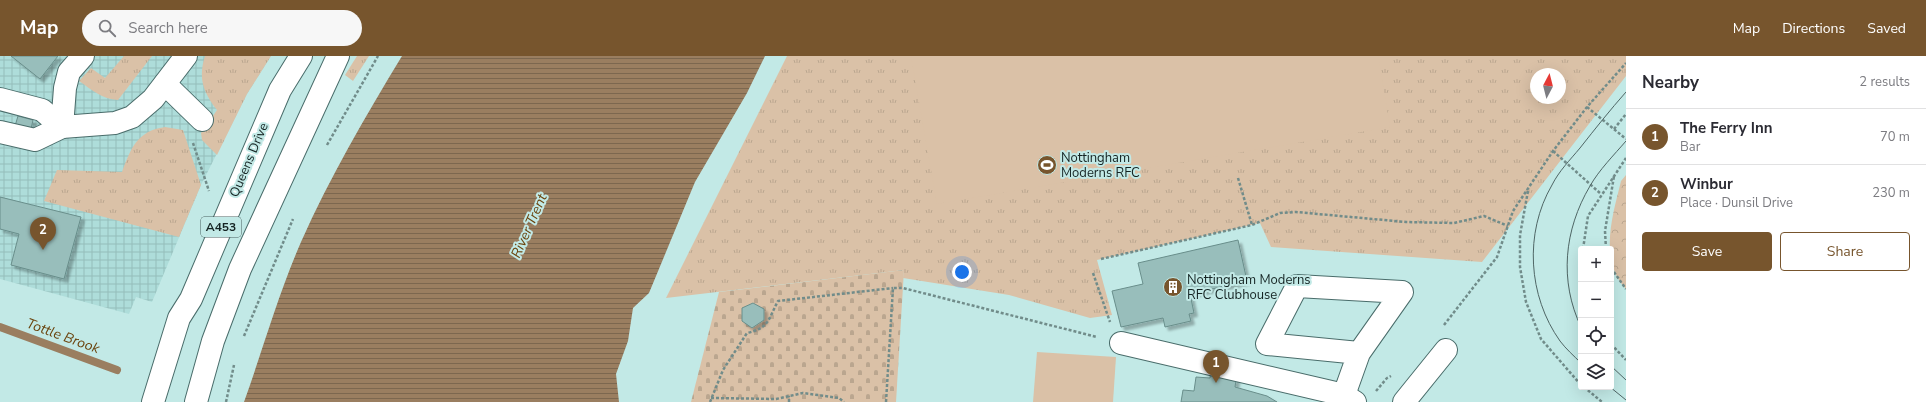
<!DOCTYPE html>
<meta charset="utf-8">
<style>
:root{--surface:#fff;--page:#f7f7f7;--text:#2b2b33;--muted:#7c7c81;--line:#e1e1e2;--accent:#77552d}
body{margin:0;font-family:"Nunito Sans",sans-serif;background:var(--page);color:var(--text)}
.controls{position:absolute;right:12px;bottom:12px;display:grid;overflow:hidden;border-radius:4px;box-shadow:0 4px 16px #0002}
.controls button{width:36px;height:36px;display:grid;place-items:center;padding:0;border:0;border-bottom:1px solid var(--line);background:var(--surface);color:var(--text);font:20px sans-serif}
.compass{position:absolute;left:1530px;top:12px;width:36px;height:36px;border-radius:50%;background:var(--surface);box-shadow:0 4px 16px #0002;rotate:7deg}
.you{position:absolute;left:962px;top:216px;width:14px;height:14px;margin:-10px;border:3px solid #fff;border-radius:50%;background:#1a73e8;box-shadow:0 0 0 6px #1a73e833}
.badge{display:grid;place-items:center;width:26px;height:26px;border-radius:50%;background:var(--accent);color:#fff;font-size:13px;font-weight:700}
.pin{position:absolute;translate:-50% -33px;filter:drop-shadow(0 1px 2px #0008)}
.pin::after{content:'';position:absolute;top:21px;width:14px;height:12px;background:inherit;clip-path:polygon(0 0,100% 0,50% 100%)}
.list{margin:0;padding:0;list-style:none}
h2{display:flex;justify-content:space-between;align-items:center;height:52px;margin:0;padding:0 16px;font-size:17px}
h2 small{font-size:13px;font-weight:400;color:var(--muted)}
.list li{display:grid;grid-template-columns:26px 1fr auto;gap:12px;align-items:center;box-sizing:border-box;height:56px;padding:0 16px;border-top:1px solid var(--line)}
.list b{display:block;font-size:15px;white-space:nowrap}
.list p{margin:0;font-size:13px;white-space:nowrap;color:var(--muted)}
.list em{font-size:13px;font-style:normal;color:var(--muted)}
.actions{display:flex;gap:8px;padding:12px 16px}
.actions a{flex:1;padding:9px 0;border:1px solid var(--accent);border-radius:4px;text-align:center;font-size:14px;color:var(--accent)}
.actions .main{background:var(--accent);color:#fff}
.icon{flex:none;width:22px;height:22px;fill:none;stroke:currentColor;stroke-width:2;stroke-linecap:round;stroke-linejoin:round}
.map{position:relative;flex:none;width:1626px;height:346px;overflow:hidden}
header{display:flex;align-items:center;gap:24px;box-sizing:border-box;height:56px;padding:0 20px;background:var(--accent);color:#fff}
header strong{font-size:19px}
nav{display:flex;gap:22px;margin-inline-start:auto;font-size:14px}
.search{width:280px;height:36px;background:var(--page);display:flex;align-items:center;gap:10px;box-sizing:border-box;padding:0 14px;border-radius:22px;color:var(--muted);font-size:15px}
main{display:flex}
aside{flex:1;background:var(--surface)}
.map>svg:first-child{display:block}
.industrial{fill:url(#industrial-grid)}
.grass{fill:url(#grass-tufts);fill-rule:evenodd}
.cemetery{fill:url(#cemetery-stones)}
.park{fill:url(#park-crowns)}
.pitch{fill:#dac1a7}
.water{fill:url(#water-rules)}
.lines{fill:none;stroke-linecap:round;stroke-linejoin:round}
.stream{stroke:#9a7e60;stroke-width:8}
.building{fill:#98bebb;stroke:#698e8b;filter:url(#shadow)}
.minor-casing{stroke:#496c6a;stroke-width:24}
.major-casing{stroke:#496c6a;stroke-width:24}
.path{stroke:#718c8a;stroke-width:2.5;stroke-dasharray:3 2;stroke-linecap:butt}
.minor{stroke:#fff;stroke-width:22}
.major{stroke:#fff;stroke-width:22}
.tram{stroke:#4f6665;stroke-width:1}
.labels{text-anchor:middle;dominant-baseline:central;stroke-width:4;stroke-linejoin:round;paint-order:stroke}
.shield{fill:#c2e9e6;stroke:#495f5e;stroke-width:1}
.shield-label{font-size:12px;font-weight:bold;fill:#152423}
.poi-label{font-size:13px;fill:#152423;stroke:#c2e9e6;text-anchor:start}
.street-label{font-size:13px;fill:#152423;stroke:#c2e9e6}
.water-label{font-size:14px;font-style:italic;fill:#6a430d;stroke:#c2e9e6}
</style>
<header>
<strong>Map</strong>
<div class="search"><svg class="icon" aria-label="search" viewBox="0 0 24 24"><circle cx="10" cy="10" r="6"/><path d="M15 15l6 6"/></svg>Search here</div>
<nav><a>Map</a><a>Directions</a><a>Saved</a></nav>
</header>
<main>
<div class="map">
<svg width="1626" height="346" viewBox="0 0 1626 346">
<defs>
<pattern id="industrial-grid" width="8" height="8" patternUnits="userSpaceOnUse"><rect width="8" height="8" fill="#aeddda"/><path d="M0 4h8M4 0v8" fill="none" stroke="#95bebb"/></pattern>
<pattern id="grass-tufts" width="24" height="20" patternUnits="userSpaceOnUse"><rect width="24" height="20" fill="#dac1a7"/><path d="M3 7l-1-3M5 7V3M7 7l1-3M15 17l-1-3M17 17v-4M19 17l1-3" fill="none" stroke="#baa68f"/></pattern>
<pattern id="cemetery-stones" width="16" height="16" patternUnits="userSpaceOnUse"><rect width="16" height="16" fill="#dac1a7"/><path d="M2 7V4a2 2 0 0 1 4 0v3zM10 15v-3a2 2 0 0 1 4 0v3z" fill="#baa68f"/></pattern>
<pattern id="park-crowns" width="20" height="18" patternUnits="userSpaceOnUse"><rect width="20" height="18" fill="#dac1a7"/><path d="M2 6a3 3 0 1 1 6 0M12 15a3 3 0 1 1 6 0" fill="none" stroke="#baa68f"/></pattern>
<pattern id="water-rules" width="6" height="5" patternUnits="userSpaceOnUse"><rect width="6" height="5" fill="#9a7e60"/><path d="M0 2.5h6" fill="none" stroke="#7c674f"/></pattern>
<filter id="shadow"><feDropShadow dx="3.5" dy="3.5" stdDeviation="1" flood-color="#0004"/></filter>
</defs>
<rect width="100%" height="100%" fill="#c2e9e6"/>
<!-- industrial -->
<path class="industrial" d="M0,0h271l-24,38 -46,91 -49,117 -16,-5 -7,17 -129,-35z"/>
<!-- grass -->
<g class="grass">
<path d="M124,0h28l-34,44c-16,-1 -26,-10 -39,-19l12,-13 14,10z"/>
<path d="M205,0h66l-24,38 -30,61 -15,-15 -1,-7 16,-23c-14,-18 -19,-32 -12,-54z"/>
<path d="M357,0h12l-16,25 -8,-6z"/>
<path d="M787,0h839v20l-144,186 -211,-15 -11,-24 -163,37 15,55 -22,3 -81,-23 -106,-17 1,-8 -238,28zM1536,18h24v24h-24z"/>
<path d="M165,71l18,3 18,55 -22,52 -135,-36 13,-31 65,2c9,-24 15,-41 43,-45z"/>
</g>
<!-- cemetery -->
<path class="cemetery" d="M904,214l-8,132h-205l28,-110z"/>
<!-- park -->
<path class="park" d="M1626,119v114c-28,-29 -13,-75 -5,-108z"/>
<!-- pitch -->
<g class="pitch">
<path d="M911,0h467l12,71 -453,77z"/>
<path d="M1037,296l79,5 -3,45h-80z"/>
</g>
<!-- water -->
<path class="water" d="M402,0h363l-18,37 -52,89 -46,111 -16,15 -5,33 -12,33 3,28h-375c19,-53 34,-107 57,-160 29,-65 64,-125 101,-186z"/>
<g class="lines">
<!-- stream -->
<path class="stream" d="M0,271l117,43"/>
</g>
<!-- building -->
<g class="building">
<path d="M11,0h47l-18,23z"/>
<path d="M18,60l15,4 -2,9 -16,-3z"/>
<path d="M0,141l81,20 -17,62 -53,-14 8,-31 -19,-5z"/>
<path d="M1238,184l9,41 -57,13 4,19 -5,1 2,7 -26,6 -2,-9 -42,9 -9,-36 31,-7 -5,-21z"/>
<path d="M753,247l11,6v11l-12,8 -10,-7v-13z"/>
<path d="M1211,314l26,4 -2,13 32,9 10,6h-96l2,-12 11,1 2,-14 14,1z"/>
</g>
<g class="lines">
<defs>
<g id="minor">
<path d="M165,28l37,36"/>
<path d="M0,43l42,11 20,17"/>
<path d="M62,71l3,-39 4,-16 14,-16"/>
<path d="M0,76l35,8 27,-13 53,-4 17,-6 21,-18 33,-43"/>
<path d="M1121,287l223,52 11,7"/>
<path d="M1344,339l15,-42 -92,-9 30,-58 105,6 -43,61"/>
<path d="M1404,346l42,-52"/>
</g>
<g id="major">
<path d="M153,346l26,-84 12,-19 89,-209 21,-34"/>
<path d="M196,346l17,-61 27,-72 98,-213"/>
</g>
</defs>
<!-- minor casing -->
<use href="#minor" class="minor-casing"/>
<!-- major casing -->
<use href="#major" class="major-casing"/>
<!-- path -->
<g class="path">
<path d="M1587,51l39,32"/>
<path d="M1614,73l12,-15"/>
<path d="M193,87l16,48"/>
<path d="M327,89l51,-89"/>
<path d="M1553,95l48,43"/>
<path d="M1238,122l14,47"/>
<path d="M1528,135l-8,44v32l6,35 15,37 40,46"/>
<path d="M1583,193l5,-33 38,-58"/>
<path d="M1606,193l-1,-18 9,-55"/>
<path d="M1101,203l151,-34 28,-12 16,-1 110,10 48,1 30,-7 24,10"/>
<path d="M1611,212l15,21"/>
<path d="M1093,217l17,49"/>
<path d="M1444,269l53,-68 16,-46 40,-60 34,-44 39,-44"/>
<path d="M244,280l49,-117"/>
<path d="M1611,288l15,16"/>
<path d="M1584,331l18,15"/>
<path d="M1376,335l11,-13 4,-2"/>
<path d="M711,342l65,1 27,-6 36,5 5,4"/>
<path d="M226,346l8,-37"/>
<path d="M710,346l13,-32 24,-37c22,-5 21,-13 31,-32l115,-13"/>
<path d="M789,346v-6"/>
<path d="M886,346l7,-114h10l194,49"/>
</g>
<!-- minor -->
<use href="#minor" class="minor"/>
<!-- major -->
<use href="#major" class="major"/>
<!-- tram -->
<g class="tram">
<path d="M1581,271c-22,-46 -17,-97 9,-141 9,-16 24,-31 36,-45"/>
<path d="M1581,307c-7,-7 -15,-14 -21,-22 -32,-45 -36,-108 -8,-156 7,-14 18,-25 28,-37 15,-19 30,-38 46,-56"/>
<path d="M1611,310l15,14"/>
<path d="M1610,331l16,13"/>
</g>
</g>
<!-- icons -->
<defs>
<symbol id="stadium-disc" viewBox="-11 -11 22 22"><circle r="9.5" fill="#77552d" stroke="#c2e9e6"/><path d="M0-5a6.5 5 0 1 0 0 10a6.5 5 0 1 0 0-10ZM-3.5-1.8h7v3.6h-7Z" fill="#fff"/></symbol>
<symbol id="building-disc" viewBox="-11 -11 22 22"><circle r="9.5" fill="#77552d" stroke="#c2e9e6"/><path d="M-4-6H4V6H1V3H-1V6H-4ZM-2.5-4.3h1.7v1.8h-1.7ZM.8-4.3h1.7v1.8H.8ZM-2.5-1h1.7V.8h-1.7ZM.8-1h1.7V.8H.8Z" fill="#fff"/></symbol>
</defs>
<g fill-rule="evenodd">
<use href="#stadium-disc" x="1036" y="98" width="22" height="22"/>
<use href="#building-disc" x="1162" y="220" width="22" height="22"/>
</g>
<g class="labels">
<!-- shield labels -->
<rect class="shield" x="201" y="161" width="40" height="20" rx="3"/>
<g class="shield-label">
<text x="221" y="171">A453</text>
</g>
<!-- poi labels -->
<g class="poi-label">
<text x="1061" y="102">Nottingham<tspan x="1061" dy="15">Moderns RFC</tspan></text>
<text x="1187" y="224">Nottingham Moderns<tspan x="1187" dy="15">RFC Clubhouse</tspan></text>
</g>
<!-- street labels -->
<g class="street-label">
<text transform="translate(249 104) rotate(-67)">Queens Drive</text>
</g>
<!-- water labels -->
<g class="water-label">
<text transform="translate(529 170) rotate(-66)">River Trent</text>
<text transform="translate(63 280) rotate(20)">Tottle Brook</text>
</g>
</g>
</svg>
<div class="controls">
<button>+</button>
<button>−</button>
<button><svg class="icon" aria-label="locate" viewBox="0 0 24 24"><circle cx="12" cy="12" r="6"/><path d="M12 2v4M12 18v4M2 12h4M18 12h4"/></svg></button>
<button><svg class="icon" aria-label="layers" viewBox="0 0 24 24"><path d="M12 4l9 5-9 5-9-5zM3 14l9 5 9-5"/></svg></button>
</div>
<svg class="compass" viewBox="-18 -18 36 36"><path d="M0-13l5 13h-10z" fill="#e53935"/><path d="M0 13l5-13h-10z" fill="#7c7c81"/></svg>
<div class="you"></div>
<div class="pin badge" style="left:1216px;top:327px">1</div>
<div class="pin badge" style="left:43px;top:194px">2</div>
</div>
<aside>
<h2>Nearby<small>2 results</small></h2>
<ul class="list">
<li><span class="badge">1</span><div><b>The Ferry Inn</b><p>Bar</p></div><em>70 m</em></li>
<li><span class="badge">2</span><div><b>Winbur</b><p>Place · Dunsil Drive</p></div><em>230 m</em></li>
</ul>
<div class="actions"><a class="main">Save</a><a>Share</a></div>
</aside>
</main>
